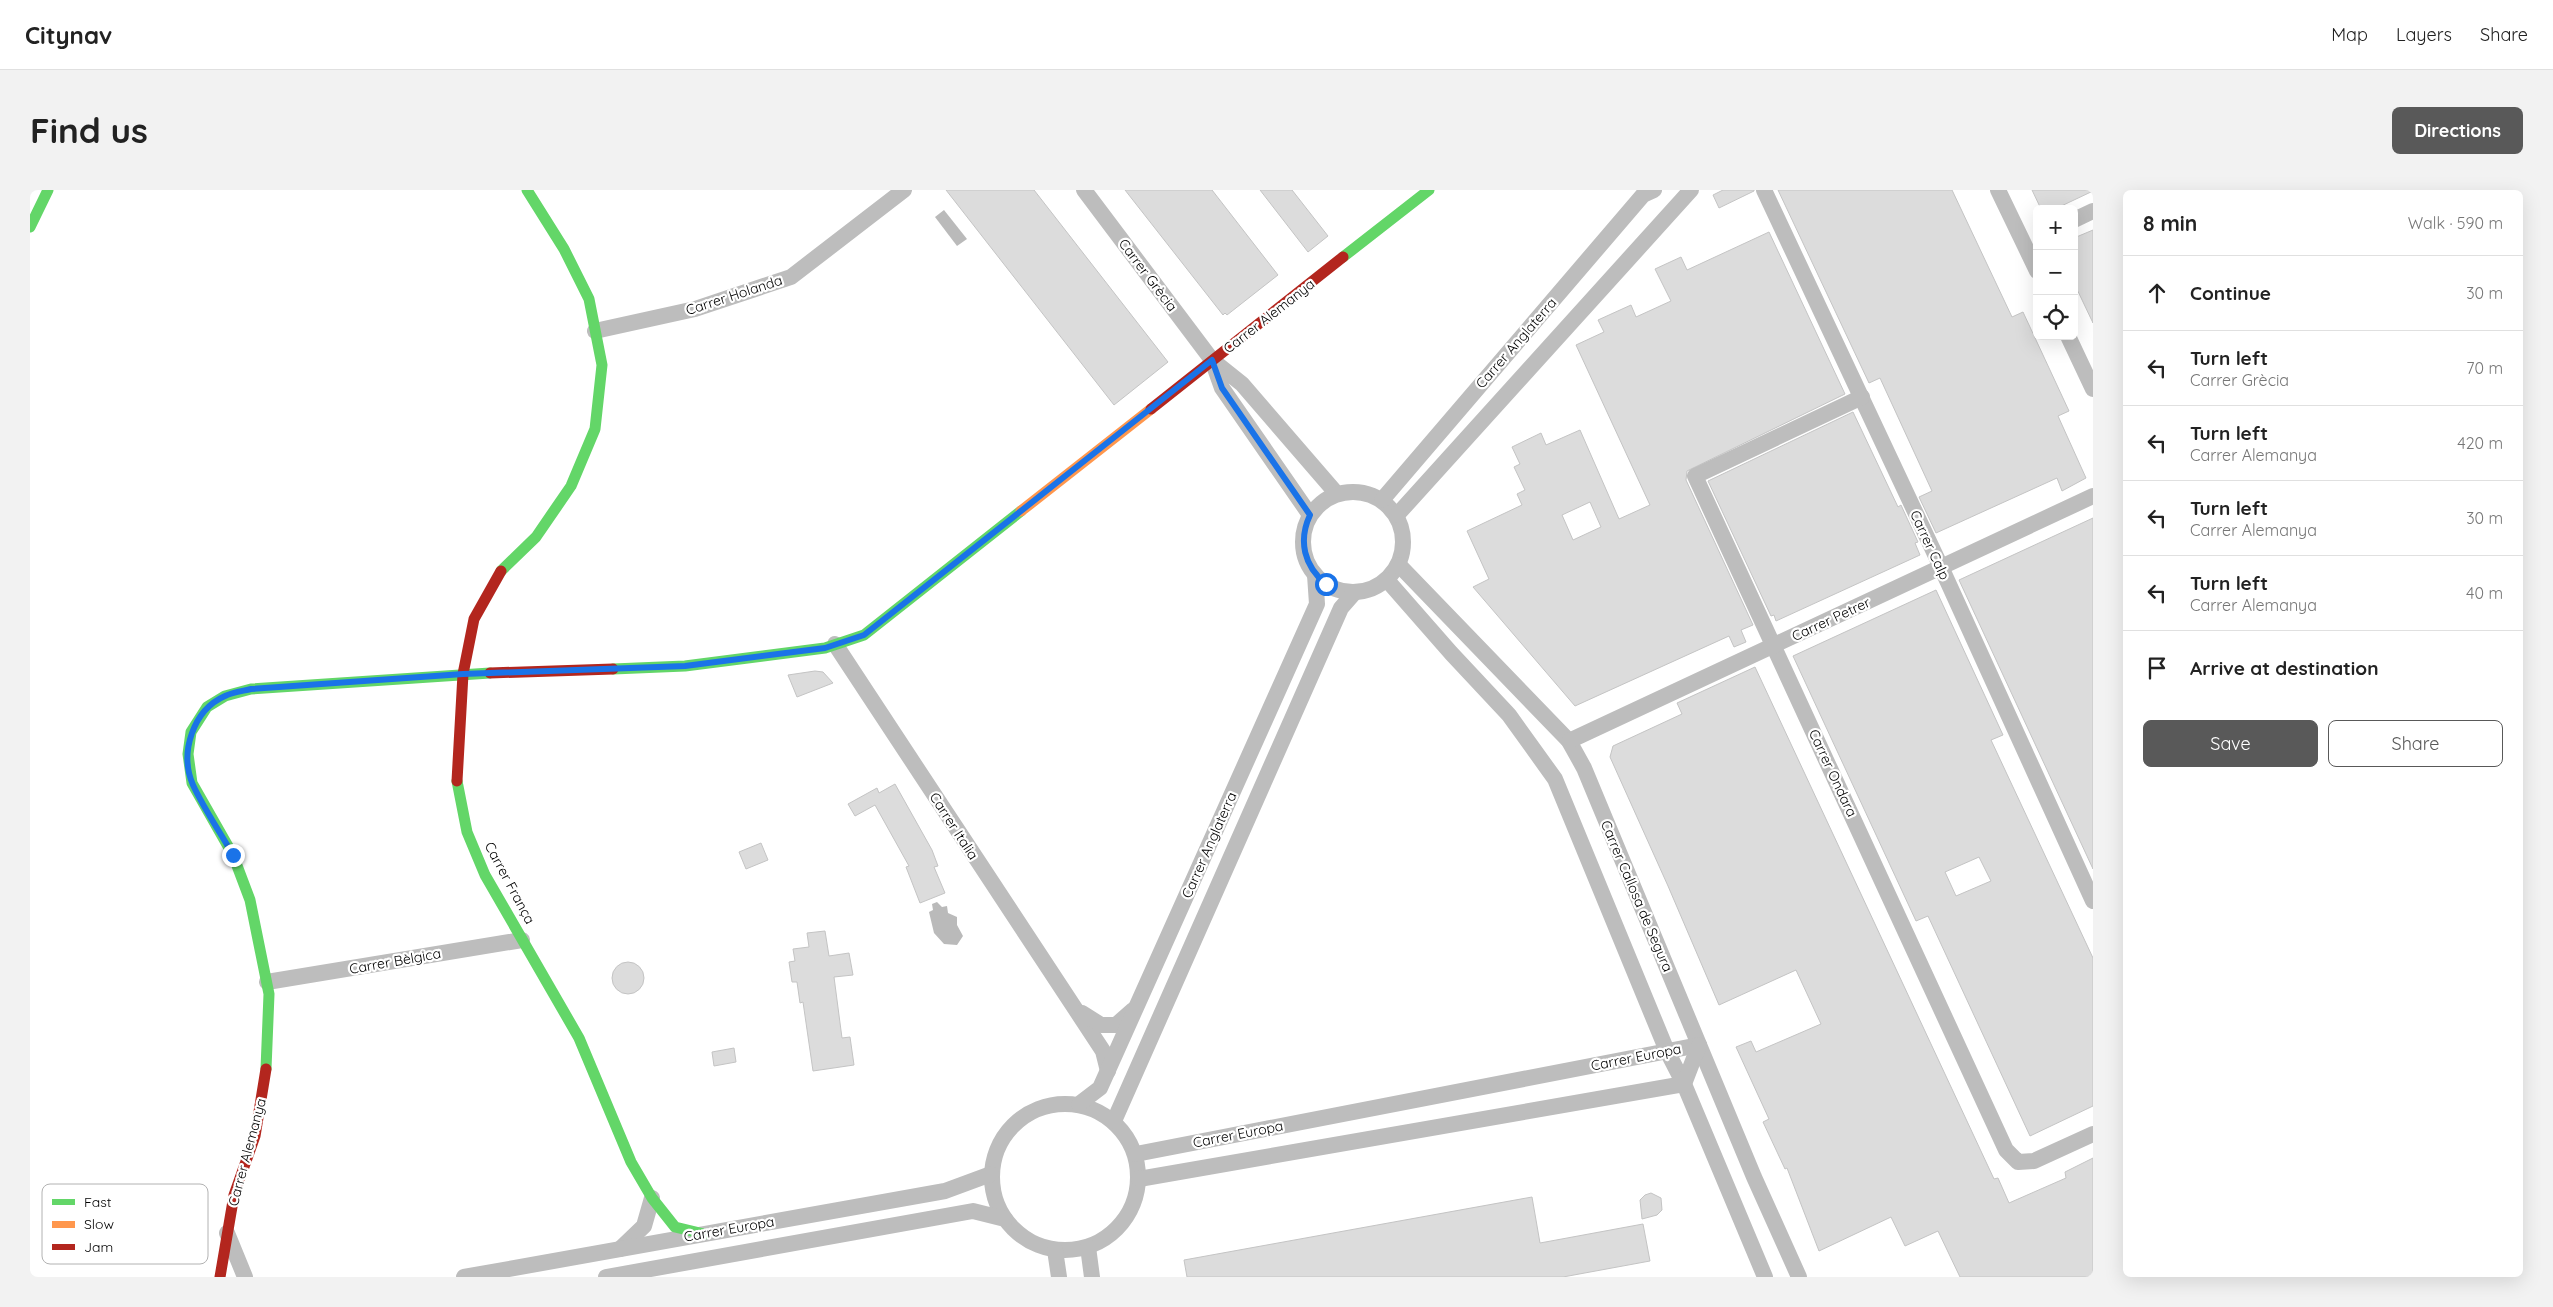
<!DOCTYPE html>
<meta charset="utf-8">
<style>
:root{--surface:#fff;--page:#f2f2f2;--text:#222;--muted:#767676;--line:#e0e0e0;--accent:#595959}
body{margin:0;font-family:Quicksand,sans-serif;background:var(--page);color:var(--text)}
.controls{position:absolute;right:15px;top:15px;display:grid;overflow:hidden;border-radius:8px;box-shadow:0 5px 20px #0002}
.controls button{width:45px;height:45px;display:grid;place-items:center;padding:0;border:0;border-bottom:1px solid var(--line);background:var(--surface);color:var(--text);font:25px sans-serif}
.stop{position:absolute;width:15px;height:15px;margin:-11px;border:4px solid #1a73e8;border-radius:50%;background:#fff}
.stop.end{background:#1a73e8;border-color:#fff;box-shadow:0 1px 5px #0008}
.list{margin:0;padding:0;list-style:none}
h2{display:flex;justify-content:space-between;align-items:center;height:65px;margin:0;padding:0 20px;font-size:21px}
h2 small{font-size:16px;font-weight:400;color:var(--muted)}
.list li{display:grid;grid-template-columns:32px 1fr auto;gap:15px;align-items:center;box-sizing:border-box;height:75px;padding:0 20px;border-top:1px solid var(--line)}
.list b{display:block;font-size:19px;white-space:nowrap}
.list p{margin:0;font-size:16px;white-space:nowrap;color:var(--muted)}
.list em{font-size:16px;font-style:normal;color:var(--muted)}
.actions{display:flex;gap:10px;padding:15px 20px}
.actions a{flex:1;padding:11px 0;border:1px solid var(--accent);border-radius:8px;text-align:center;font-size:18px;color:var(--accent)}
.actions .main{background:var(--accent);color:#fff}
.icon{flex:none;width:28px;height:28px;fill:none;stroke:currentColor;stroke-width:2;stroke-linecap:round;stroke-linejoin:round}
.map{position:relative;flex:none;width:2063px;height:1087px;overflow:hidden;border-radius:8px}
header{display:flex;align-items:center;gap:30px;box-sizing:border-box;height:70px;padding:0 25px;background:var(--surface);border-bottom:1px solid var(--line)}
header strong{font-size:24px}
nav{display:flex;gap:28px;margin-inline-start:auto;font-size:18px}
.intro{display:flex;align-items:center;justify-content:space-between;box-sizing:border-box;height:120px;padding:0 30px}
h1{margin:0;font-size:35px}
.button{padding:12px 22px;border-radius:8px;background:var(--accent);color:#fff;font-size:18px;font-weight:700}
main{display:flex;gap:30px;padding:0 30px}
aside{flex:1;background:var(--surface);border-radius:8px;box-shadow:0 5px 20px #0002}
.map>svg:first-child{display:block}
.water{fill:#bababa}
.building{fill:#dcdcdc;stroke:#c4c4c4;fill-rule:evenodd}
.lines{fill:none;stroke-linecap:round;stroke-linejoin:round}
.street{stroke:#bdbdbd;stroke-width:16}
.fast{stroke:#63d668;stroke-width:11}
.slow{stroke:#ff974d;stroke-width:11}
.jam{stroke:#b3261e;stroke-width:11}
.route{stroke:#1a73e8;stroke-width:6}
.labels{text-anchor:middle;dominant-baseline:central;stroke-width:4.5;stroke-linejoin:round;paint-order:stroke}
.street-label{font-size:14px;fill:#000;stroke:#fff}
.key{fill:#fff;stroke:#b2b2b2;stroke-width:1}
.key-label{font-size:14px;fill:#000}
</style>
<header>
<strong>Citynav</strong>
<nav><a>Map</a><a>Layers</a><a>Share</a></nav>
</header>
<div class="intro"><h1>Find us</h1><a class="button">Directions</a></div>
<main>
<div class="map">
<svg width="2063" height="1087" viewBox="0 0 2063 1087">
<rect width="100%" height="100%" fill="#fff"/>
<!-- water -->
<g class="water">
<path d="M914,20l23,29 -10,7 -22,-29z"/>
<path d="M907,712l5,5 5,-1 1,7 9,4v8l6,11 -6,9 -13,-1 -10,-11 -5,-21 4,-2 -1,-6z"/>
</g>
<!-- building -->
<g class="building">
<path d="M916,0h88l134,172 -54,43z"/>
<path d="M1095,0h87l66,85 -51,40 -2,-2 -2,2z"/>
<path d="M1230,0h32l36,46 -20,16z"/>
<path d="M1693,0h31v1l-35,17 -6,-13z"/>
<path d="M1748,0h174l60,127 11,-5 46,99 -11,5 28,62 -24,13 -5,-13 -121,55 -17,-36 13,-6 -52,-113 -11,5z"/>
<path d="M2002,0h61v1l-38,18h-14z"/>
<path d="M2063,40v93l-19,-40v-45z"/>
<path d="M1739,42l76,162 -158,77 -1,9 67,145 -12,5 5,12 -12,5 -5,-11 -154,70 -102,-119 16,-8 -22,-48 55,-26 -5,-11 8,-4 -11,-23 6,-3 -8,-17 29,-14 5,12 34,-15 39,89 31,-14 -74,-160 28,-13 -6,-12 33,-15 5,12 35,-16 -16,-32 26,-12 6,13zM1560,312l11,25 -28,13 -11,-25z"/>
<path d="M1823,222l45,95 3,-2 17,37 -3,1 5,12 -144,66 -2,-6 -3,1 -63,-135z"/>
<path d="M2063,328v351l-134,-289z"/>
<path d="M1906,400l67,145 -12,5 102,218v148l-63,30 -102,-220 -12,5 -123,-265zM1949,667l12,24 -35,15 -11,-24z"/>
<path d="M1725,477l239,512 4,-1 11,25 57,-25 -1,-6 28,-14v119h-133l-22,-46 -33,15 -14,-29 -72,34 -32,-83 -2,1 -22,-47 6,-3 -33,-72 15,-6 5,11 65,-28 -25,-54 -77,35 -51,-119 -58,-129 3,-11 69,-32 -5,-11z"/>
<path d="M785,481l8,1 10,11 -36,14 -9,-22z"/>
<path d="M865,594l37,66 6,16 -4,1 11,26 -25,10 -14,-36 3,-1 -34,-61 -20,11 -7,-12 29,-16 2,5z"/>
<path d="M731,653l7,17 -22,9 -7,-17z"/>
<path d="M795,741l4,25 20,-3 4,22 -19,2 8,61 8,-1 4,28 -41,6 -10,-69 -3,1 -3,-21h-5l-3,-20 6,-1 -2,-12 16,-2 -2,-14z"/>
<circle cx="598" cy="788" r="16"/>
<path d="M704,858l2,14 -22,4 -2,-14z"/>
<path d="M1621,1003l10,5 1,12 -5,5 -15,4 -2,-19 5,-5z"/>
<path d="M1502,1007l8,46 103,-19 7,37 -87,16h-376l-3,-17z"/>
</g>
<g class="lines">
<!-- street -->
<g class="street">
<path d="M1054,0l128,170 30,24 95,110"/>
<path d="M1734,0l177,377 152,334"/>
<path d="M1968,0l39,81"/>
<path d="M2044,30l19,-9"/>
<path d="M565,141l100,-22 96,-32 113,-87"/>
<path d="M2038,146l25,53"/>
<path d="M1182,170l10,28 88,127"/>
<path d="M1832,207l-167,79 311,674 12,12 16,-1 59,-27"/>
<circle cx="1323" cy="352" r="50"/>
<path d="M1352,310l261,-305 11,-5"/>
<path d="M1367,325l294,-325"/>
<path d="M1369,375l170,176 15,27 170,409 45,100"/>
<path d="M1357,390l64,73 58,62 46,64 112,272 17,33 81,193"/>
<path d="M805,454l268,407 5,20"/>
<path d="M1539,551l524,-245"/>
<path d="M237,792l255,-42"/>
<path d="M1052,823l19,12h15l17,-15"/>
<circle cx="1035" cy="987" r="73"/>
<path d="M1049,914l21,-16 217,-484 -2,-29"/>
<path d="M1084,931l227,-513 14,-16"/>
<path d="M1106,964l563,-109"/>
<path d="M1109,989l545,-95 15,-39"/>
<path d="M197,1043l18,44"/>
<path d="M1058,1057l4,30"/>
<path d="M590,1059l24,-23 8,-28"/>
<path d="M1025,1060l4,27"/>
<path d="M434,1087l481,-86 46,-17"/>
<path d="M576,1087l367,-66 32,8"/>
</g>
<!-- fast -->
<g class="fast">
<path d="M0,37l18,-37"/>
<path d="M1313,67l86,-67"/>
<path d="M471,381l35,-34 35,-51 24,-57 7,-64 -13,-66 -25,-50 -37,-59"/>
<path d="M583,479l72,-3 140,-18 39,-13 157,-124"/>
<path d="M427,591l10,51 18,43 94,163 52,124 21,36 23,29 29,7"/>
<path d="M236,879l3,-75 -19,-94 -17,-45 -41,-72 -4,-29 3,-22 16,-25 18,-11 26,-7 239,-16"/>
</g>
<!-- slow -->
<path class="slow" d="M991,321l130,-102"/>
<!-- jam -->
<g class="jam">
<path d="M1121,219l192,-152"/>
<path d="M460,483l123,-4"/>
<path d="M427,591l6,-107 11,-55 27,-48"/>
<path d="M190,1087l14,-82 21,-59 11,-67"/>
</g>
</g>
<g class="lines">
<!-- route -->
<path class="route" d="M203,665c-13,-23 -29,-46 -40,-70 -14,-32 0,-75 32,-89 8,-4 18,-5 26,-7l212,-15 222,-8 140,-18 39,-13 348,-275 10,28 88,127c-12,26 -6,51 16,69"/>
</g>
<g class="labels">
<!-- street labels -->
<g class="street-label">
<text transform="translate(1118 85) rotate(53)">Carrer Grècia</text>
<text transform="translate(704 105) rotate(-18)">Carrer Holanda</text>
<text transform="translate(1239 126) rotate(-38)">Carrer Alemanya</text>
<text transform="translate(1486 153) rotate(-49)">Carrer Anglaterra</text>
<text transform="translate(1900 355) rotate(65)">Carrer Calp</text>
<text transform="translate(1801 429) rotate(-25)">Carrer Petrer</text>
<text transform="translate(1803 583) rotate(65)">Carrer Ondara</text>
<text transform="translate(924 636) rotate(57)">Carrer Italia</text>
<text transform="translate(1179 655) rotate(-66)">Carrer Anglaterra</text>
<text transform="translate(480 693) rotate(62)">Carrer França</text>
<text transform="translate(1607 706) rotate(67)">Carrer Callosa de Segura</text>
<text transform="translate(365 771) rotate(-10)">Carrer Bèlgica</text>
<text transform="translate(1606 867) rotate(-11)">Carrer Europa</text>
<text transform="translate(1208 944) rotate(-11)">Carrer Europa</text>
<text transform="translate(217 962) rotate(-75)">Carrer Alemanya</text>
<text transform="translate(699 1039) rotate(-10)">Carrer Europa</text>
</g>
</g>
<!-- legend -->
<rect x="12" y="994" width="166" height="80" rx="8" class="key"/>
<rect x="22" y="1009" width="23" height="6" fill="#63d668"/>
<rect x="22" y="1031" width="23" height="7" fill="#ff974d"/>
<rect x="22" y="1054" width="23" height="6" fill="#b3261e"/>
<g class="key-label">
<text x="54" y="1017">Fast</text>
<text x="54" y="1039">Slow</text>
<text x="54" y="1062">Jam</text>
</g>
</svg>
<div class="controls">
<button>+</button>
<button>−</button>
<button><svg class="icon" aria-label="locate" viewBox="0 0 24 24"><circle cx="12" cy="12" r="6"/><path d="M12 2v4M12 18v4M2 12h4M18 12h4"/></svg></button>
</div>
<div class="stop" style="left:1296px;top:394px"></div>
<div class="stop end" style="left:203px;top:665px"></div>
</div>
<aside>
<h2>8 min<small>Walk · 590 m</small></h2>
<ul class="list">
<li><svg class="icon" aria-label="ahead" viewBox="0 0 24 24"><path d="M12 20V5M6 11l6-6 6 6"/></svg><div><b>Continue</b></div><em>30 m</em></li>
<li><svg class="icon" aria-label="left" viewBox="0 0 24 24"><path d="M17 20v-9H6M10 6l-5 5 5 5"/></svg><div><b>Turn left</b><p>Carrer Grècia</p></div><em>70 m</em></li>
<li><svg class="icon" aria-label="left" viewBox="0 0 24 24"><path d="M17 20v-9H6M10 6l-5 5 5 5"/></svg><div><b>Turn left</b><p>Carrer Alemanya</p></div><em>420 m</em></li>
<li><svg class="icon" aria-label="left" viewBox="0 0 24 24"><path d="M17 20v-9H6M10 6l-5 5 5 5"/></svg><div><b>Turn left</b><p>Carrer Alemanya</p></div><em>30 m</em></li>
<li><svg class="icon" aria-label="left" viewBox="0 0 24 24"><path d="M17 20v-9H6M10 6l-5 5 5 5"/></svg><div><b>Turn left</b><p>Carrer Alemanya</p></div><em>40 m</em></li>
<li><svg class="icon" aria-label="arrive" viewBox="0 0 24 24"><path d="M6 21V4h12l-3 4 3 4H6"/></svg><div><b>Arrive at destination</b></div></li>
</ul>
<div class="actions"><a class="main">Save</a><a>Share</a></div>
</aside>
</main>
